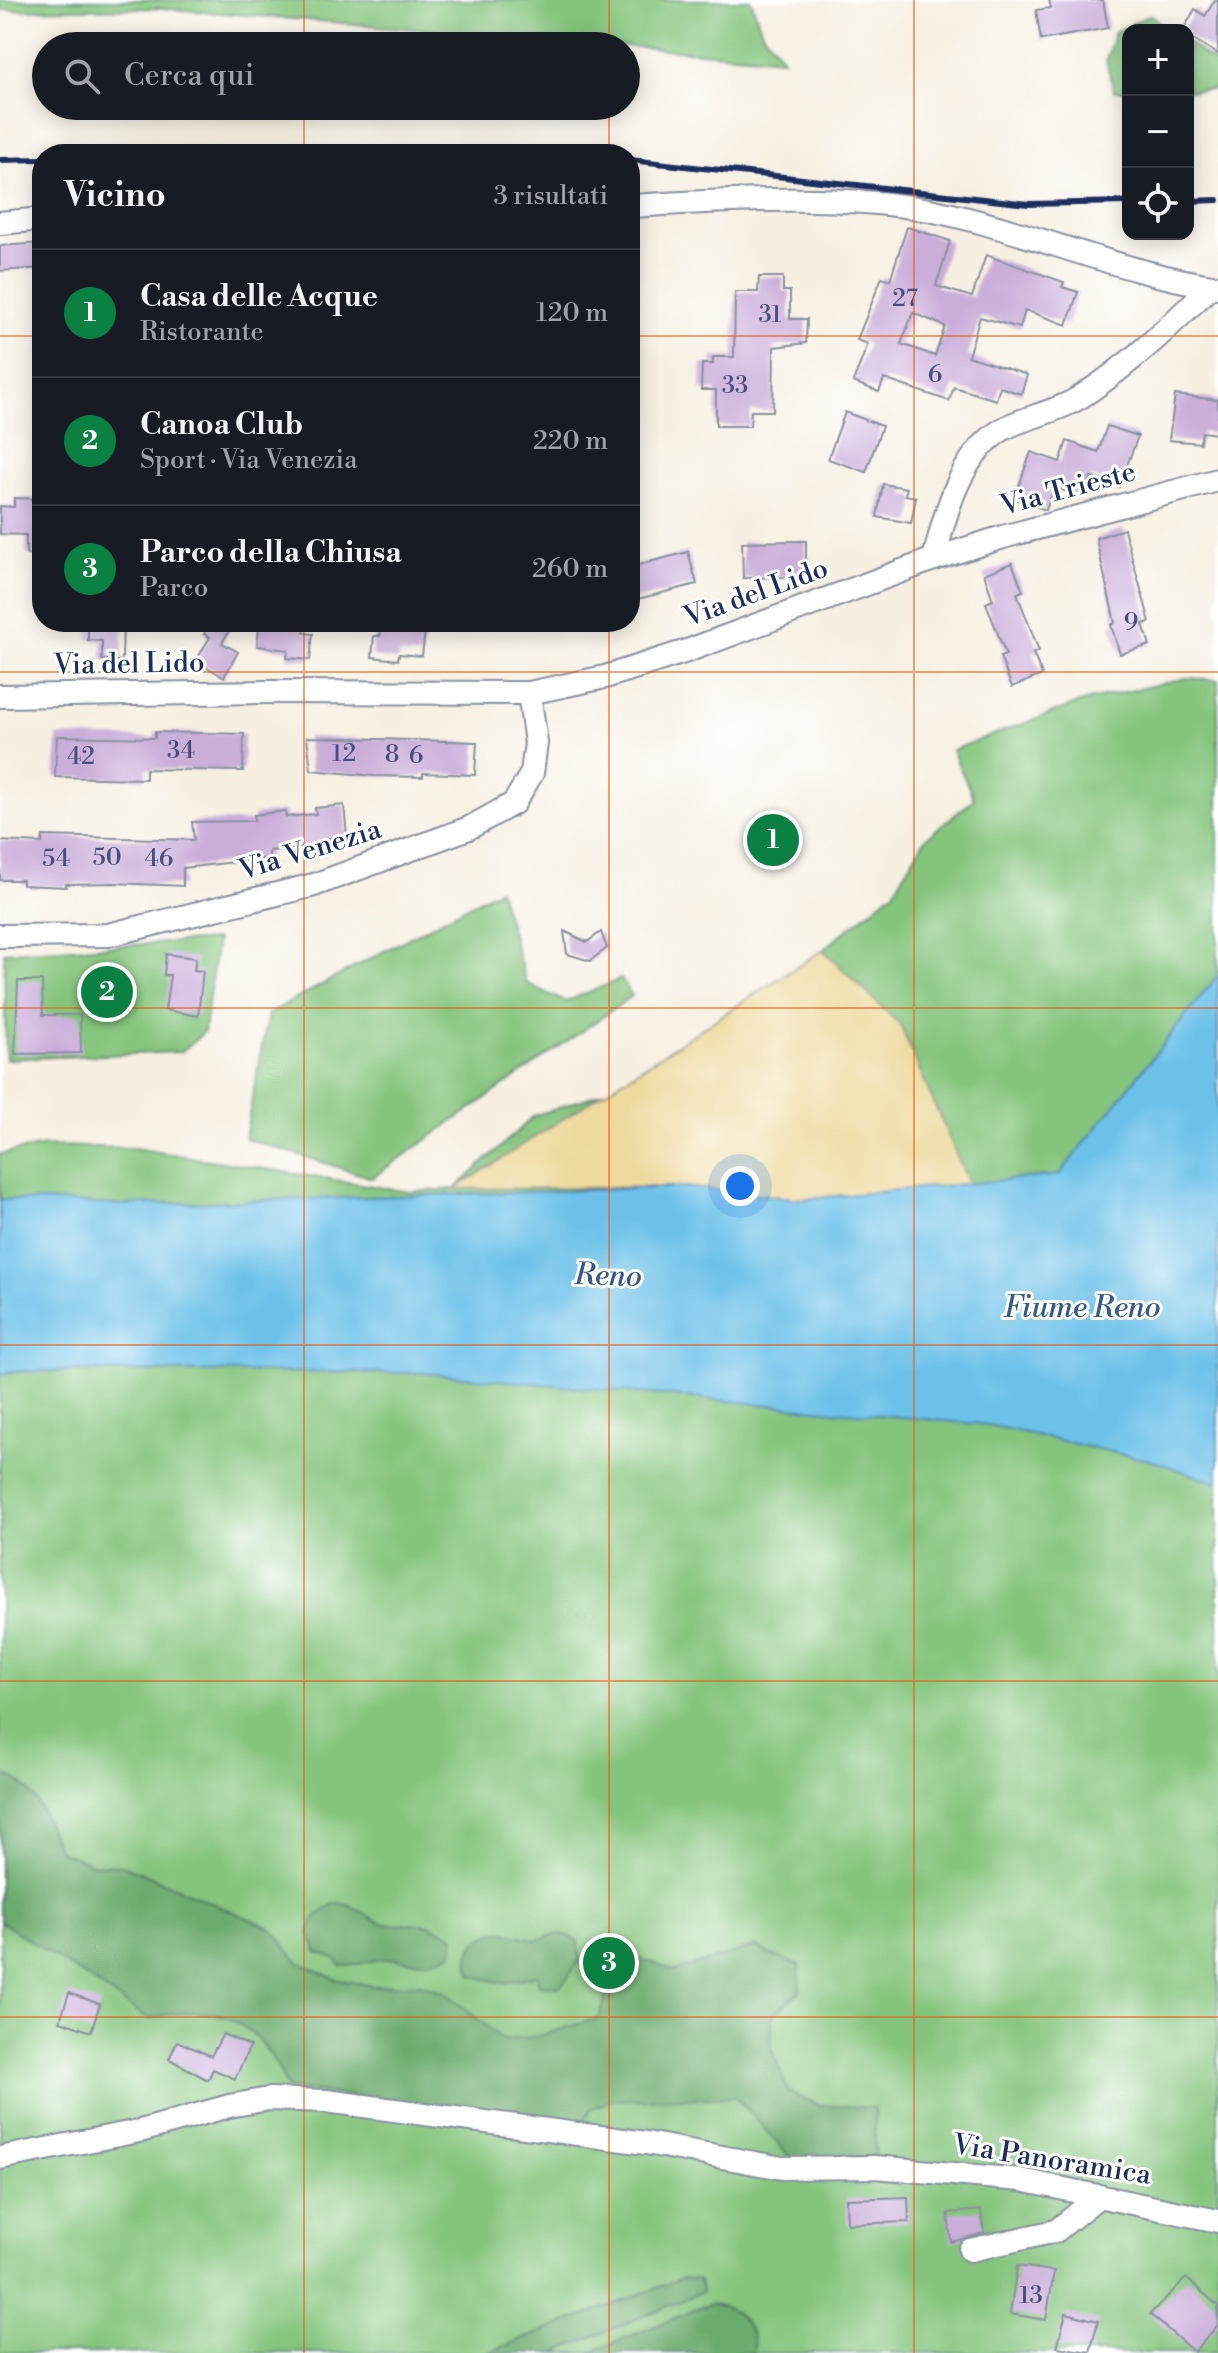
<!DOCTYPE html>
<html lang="it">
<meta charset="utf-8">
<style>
:root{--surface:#171b24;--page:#20242c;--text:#f1f3f6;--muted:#9ea1a6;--line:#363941;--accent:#0b8043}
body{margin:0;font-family:"Libre Bodoni",serif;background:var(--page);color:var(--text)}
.controls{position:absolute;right:24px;top:24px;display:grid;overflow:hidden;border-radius:16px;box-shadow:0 4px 20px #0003}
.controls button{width:72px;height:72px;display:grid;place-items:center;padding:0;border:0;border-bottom:2px solid var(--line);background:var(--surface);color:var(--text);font:40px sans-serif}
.you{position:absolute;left:740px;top:1186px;width:28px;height:28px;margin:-20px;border:6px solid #fff;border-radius:50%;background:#1a73e8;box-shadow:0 0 0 12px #1a73e833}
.badge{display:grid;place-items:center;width:52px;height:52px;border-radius:50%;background:var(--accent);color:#fff;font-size:26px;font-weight:700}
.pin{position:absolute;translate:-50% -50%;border:4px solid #fff;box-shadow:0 2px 8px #0006}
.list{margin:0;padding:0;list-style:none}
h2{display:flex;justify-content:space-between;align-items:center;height:104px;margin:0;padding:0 32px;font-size:34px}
h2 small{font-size:26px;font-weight:400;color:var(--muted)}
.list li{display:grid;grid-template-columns:52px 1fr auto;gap:24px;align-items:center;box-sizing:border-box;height:128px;padding:0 32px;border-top:2px solid var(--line)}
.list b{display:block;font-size:30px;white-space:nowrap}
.list p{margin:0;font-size:26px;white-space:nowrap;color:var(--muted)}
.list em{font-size:26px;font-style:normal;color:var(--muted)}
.icon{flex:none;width:44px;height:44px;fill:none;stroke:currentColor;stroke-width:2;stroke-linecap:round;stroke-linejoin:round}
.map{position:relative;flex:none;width:1218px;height:2353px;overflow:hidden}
.search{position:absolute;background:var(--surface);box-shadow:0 4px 20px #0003;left:32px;top:32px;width:608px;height:88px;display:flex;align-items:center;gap:20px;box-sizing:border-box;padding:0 28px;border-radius:44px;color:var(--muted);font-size:30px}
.panel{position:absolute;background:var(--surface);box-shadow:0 4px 20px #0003;left:32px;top:144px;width:608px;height:488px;border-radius:32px}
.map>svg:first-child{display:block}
.green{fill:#84c47c;stroke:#507a6d;stroke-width:2}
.forest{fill:#6baa6c;stroke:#436c65;stroke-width:2}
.sand{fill:#eeda9e;stroke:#84847e;stroke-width:2}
.water{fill:#6dc1e9;stroke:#4478a4;stroke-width:2}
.building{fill:#caaeda;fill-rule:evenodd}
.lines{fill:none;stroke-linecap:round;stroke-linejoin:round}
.minor-casing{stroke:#8990a0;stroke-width:26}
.minor{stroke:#fff;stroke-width:22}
.rail{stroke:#1b2f5e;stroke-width:6}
.grid{fill:none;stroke:#e8590c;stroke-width:2;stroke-opacity:0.55}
.labels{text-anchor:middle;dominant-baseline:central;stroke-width:6;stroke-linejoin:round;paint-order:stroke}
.number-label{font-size:24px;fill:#474f7d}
.street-label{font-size:28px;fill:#1b2f5e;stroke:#fff}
.water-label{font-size:30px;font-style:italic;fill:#345b88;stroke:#fff}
</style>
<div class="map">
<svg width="1218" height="2353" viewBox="0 0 1218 2353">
<rect width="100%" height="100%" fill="#fff"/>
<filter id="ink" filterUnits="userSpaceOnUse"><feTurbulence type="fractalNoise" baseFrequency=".0125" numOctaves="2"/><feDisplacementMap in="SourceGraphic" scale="16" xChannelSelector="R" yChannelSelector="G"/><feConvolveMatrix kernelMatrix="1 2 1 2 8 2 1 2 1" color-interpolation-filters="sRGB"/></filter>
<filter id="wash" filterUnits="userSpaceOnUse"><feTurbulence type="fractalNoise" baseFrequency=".006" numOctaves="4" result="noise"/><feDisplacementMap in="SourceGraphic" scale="32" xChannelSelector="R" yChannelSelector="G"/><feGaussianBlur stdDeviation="1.8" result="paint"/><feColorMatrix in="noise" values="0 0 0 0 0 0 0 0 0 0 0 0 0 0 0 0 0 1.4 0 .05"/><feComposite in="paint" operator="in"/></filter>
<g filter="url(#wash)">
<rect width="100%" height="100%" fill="#f7f0e2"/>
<!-- green -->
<g class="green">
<path d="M0,0h751l11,32 22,27 -626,-51 -158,2z"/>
<path d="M1150,15l20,15h-42v61h-14l-8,-31 9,-28z"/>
<path d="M1188,43l30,22v24l-30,2z"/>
<path d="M1186,678l32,2v1673h-1218v-1199l45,-8 89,2 276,44 45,-3 79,-73 150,-51 210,-174 31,-52 49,-40 -22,-49 133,-49z"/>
<path d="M499,889l27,94 39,19 56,-23 11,17 -260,182 -127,-40 23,-124z"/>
<path d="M217,940l-13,92 -23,20 -175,7 -2,-107z"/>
</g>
<!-- forest -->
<g class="forest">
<path d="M0,1774c38,7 45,49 59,77l34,13 30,1 148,63 27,34 37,17 40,7 45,-2 25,8 58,48 36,-4 60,-18 11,-34 19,-29 46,16 82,-25 12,8 30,11 1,26 -27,24 -2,30 17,47 31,13 56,3v59l-75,1 -64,-71 -124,3 -20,8 -11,17 -294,-37c-25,-66 -70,-90 -138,-69l-149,-98z"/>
<path d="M335,1903c25,0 38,23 59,22 29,-1 34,-4 61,12l-3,16c-23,14 -43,5 -68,6 -17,1 -27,8 -43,7l-6,-8 -18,-6 -8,-19 5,-15z"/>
<path d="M500,1931l37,9c19,-6 23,-10 41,1l2,19 -20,27 -21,-2 -2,-10 -33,8 -32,-7c-10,-25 4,-39 28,-45z"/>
<path d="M682,2278l17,2 3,12 -148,61h-67z"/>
<path d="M709,2304c24,0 49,24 44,49h-164z"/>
</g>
<!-- sand -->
<path class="sand" d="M823,950l77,75 69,159 -166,15 -120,-12 -228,2z"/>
<!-- water -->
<path class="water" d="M1218,975v508l-65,-22 -164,-36 -567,-52 -401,-2 -21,3v-175l118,6 565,-18 120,12 256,-24z"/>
<g id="blocks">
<!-- building -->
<g class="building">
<path d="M1049,0h54l5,28 -67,12 -5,-30 15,-2z"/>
<path d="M1215,0h3v54l-30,-18v-6h-5l12,-21 10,7z"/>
<path d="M907,227l43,14 -14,45 36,11 14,-42 78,27 -2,5 16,5 -11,33 -42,-15 -5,18 -40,-11 -12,39 59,19 -6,19 -21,-7 -4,13 -42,-13 -5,14 -65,-22 -5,13 -26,-10 15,-38 -11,-4 25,-63 8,3zM913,313l32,13 -10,30 -34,-12z"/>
<path d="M42,243v25l-42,3v-25z"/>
<path d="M759,277h24v14h7v28h17l-1,24 -32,4 -1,64h-22l-1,15h-34v-36h-15l1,-26h11v-7h21l1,-65h23z"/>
<path d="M1175,395l43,5v34l-16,-2 -2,11 -31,-3z"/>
<path d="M845,412l37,14 -16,46 -38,-13z"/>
<path d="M1107,426l31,10 -19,51 -28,-10 -8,21 -29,-11 -8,23 -32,-11 17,-47 29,10 7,-21 31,11z"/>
<path d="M883,484l24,4 -2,7 11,2 -5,26 -34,-6z"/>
<path d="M14,498l28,1v56l-16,-1v-19l-26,-1v-28l14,1z"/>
<path d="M1124,529l26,93 -7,2 7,21 -30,9 -9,-29 4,-2 -19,-85z"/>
<path d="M806,541v36l-63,1 -1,-36z"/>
<path d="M688,552l9,32 -67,17v-34z"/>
<path d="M1012,563l11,28 -6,2 22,58 -6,2 9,22 -30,12 -12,-30 6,-2 -20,-52 7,-3 -9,-26z"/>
<path d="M88,622h35l-1,39 -20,-1v-19l-14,-1z"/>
<path d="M211,622h23l-12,21 16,9 -14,25 -28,-16 14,-24 -6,-3z"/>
<path d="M267,622h22l-1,4 17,2 -1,5 9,1 -3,26 -23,-2 1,-8 -31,-4 2,-19h7z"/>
<path d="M400,622l18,1 -1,8h8l-3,25 -23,-2 -1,6 -26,-3 2,-21h6l1,-7 18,2z"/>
<path d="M155,732l89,2 -1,37 -97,-2v10l-91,-2 2,-41 98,2z"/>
<path d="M307,737l170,5 -2,33 -52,-2v4l-48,-1 -64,-6z"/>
<path d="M344,805l3,31 -18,2 1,7 -61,6v7l-86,10v18l-69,-3 -48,1v3l-44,-2v-5h-22v-39l42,2 1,-7 151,4 -2,-18 62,-1v-6l31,-4 1,6 30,-3 -1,-6z"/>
<path d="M756,824l34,12 -6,16 -25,-9z"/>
<path d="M564,931l23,11 14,-10 6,16 -17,13 -23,-7z"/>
<path d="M166,954l30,4 -2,12 9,1 -5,45 -33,-6 5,-35h-6z"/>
<path d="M18,981h24l1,34h37l1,38 -66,1z"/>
<path d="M69,1993l31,11 -9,28 -31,-11z"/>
<path d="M223,2034l27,12 -15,33 -22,-10 -5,11 -39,-21 8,-18 34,15z"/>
<path d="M908,2197l1,25 -62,2 -1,-25z"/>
<path d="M981,2210l3,23 -33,9 -3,-29z"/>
<path d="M1017,2266l37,5 -8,49 -36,-6z"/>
<path d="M1186,2278l32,28v19l-24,27 -44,-38z"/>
<path d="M1066,2313l32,8 -8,31 -33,-5z"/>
</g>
</g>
</g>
<g filter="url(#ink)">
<use href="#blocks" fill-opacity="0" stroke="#8990a0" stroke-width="2"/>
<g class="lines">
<defs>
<g id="minor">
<path d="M630,206c90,-5 211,-13 299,4 97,19 190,63 289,77"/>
<path d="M0,223l42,-4"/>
<path d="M934,559c12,-48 27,-111 77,-134 24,-10 53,-16 74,-31 46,-30 86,-69 126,-108"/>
<path d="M0,696l270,-4 259,1 76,-16 82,-26 247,-92 69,-22 215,-57"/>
<path d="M0,936l108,-1 206,-50 155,-57 45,-25 18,-30 4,-30 -7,-50"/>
<path d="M0,2158l144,-28 85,-24 40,-7 57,2 320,42 136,25 93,-1 146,13 197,41"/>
<path d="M970,2250l86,-19 43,-35"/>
</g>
</defs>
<!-- minor casing -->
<use href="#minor" class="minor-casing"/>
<!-- minor -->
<use href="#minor" class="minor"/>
<!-- rail -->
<g class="rail">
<path d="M0,160l42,-1"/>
<path d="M630,160l398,44 100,-2"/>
<path d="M1188,201l30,-1"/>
</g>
</g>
</g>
<!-- grid -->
<path class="grid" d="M304,0v46M609,0v46M914,0v2353M304,106v48M609,106v48M0,336h42M630,336h588M304,622v1731M609,622v1731M0,672h1218M0,1008h1218M0,1345h1218M0,1681h1218M0,2017h1218"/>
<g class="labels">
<!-- number labels -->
<g class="number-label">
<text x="905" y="299">27</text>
<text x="770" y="315">31</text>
<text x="935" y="375">6</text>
<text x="735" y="386">33</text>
<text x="1131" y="623">9</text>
<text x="181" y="751">34</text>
<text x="344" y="754">12</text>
<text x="392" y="755">8</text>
<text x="416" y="756">6</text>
<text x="81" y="757">42</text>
<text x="107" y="858">50</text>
<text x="56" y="859">54</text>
<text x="159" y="859">46</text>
<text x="1031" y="2296">13</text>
</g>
<!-- street labels -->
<g class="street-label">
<text transform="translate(1068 489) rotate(-15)">Via Trieste</text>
<text transform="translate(756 593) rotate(-20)">Via del Lido</text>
<text transform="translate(129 664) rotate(-1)">Via del Lido</text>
<text transform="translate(310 850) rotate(-17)">Via Venezia</text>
<text transform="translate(1052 2160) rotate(9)">Via Panoramica</text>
</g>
<!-- water labels -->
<g class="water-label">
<text transform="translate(608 1276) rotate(2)">Reno</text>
<text x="1082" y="1308">Fiume Reno</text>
</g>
</g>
</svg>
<div class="controls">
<button>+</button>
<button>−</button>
<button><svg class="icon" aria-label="locate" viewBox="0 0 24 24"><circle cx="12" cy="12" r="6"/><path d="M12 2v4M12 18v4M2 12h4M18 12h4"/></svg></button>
</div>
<div class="you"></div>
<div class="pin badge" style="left:773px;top:840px">1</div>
<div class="pin badge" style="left:107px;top:992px">2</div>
<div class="pin badge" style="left:609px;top:1963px">3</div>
<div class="search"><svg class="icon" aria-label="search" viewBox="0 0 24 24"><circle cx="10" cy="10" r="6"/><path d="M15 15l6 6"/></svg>Cerca qui</div>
<section class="panel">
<h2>Vicino<small>3 risultati</small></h2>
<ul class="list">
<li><span class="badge">1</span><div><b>Casa delle Acque</b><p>Ristorante</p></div><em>120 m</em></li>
<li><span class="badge">2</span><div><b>Canoa Club</b><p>Sport · Via Venezia</p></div><em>220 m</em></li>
<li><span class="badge">3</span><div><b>Parco della Chiusa</b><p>Parco</p></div><em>260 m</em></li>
</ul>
</section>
</div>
